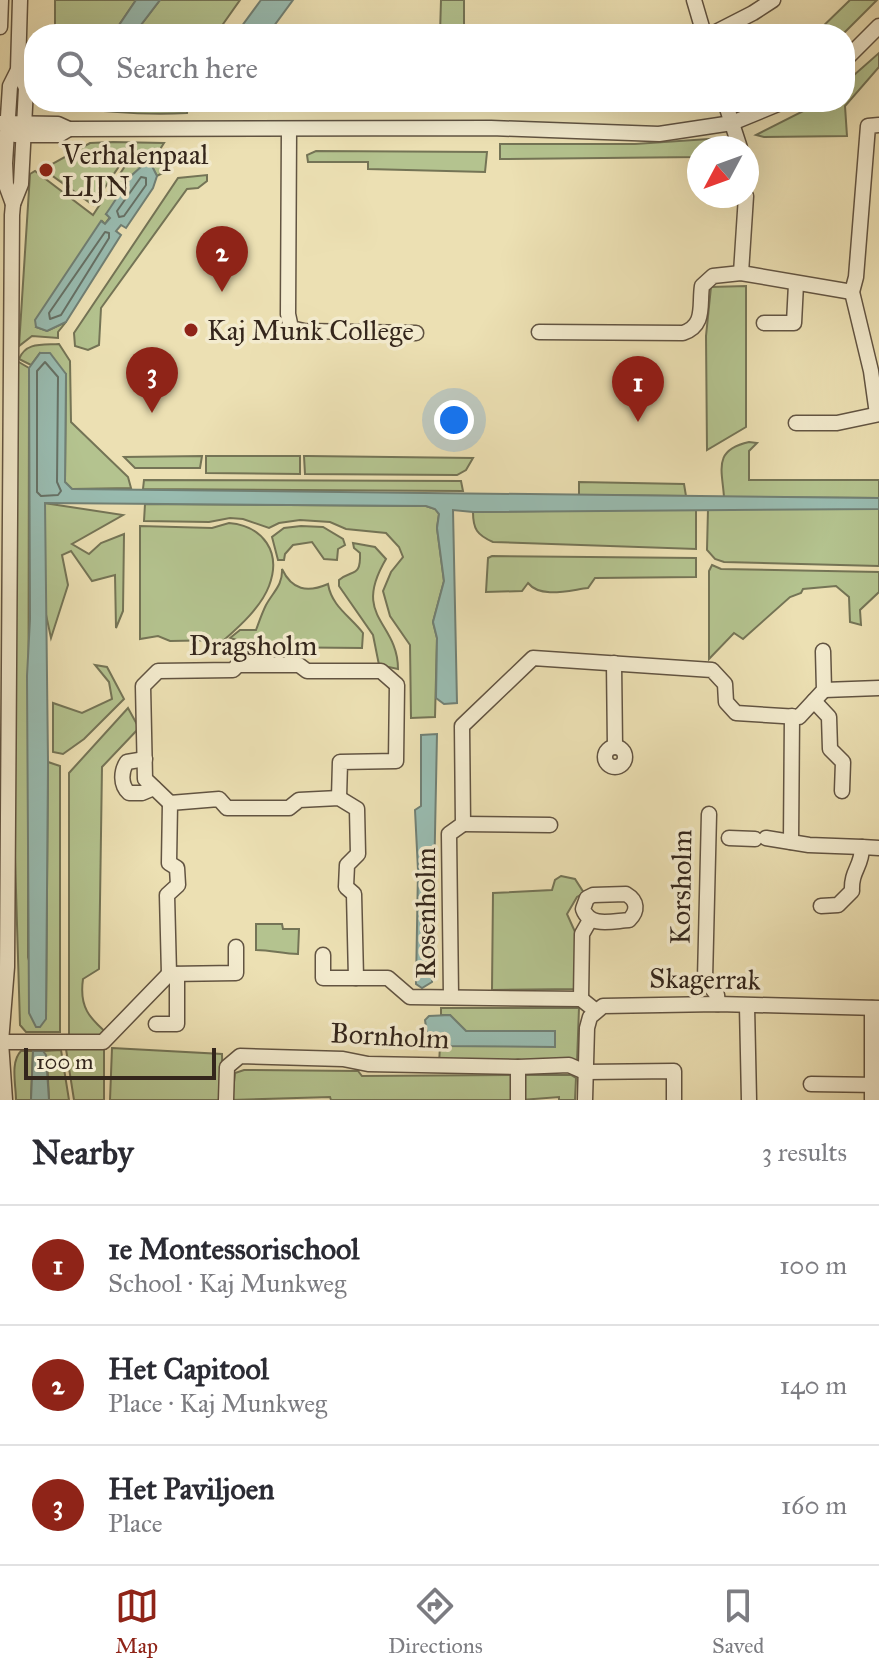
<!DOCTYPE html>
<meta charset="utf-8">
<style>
:root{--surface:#fff;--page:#f2f2f3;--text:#2b2b33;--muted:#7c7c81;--line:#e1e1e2;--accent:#8f2418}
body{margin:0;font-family:"IM FELL Great Primer",serif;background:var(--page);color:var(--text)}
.compass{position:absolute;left:687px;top:136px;width:72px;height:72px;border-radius:50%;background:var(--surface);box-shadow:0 8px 32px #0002;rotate:229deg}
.scale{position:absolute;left:24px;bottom:20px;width:192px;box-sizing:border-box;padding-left:8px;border:4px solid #34261c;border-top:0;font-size:22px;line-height:28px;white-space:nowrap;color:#34261c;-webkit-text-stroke:6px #f3ebce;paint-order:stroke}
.you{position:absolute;left:454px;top:420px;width:28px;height:28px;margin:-20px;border:6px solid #fff;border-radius:50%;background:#1a73e8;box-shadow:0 0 0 12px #1a73e833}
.badge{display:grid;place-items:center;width:52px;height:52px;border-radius:50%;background:var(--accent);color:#fff;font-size:26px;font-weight:700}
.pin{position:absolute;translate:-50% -66px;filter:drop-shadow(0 2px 4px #0008)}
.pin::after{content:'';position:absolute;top:42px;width:28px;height:24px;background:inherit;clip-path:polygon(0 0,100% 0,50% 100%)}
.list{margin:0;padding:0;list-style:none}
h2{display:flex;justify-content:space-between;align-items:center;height:104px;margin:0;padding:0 32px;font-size:34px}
h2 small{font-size:26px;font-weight:400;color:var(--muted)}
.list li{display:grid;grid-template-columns:52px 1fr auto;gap:24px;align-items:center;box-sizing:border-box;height:120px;padding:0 32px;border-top:2px solid var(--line)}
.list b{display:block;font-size:30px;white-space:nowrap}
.list p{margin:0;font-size:26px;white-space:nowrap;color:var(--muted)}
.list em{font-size:26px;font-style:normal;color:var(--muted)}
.icon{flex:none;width:44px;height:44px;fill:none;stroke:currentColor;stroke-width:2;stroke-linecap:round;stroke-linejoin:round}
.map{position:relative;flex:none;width:879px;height:1100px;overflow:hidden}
.search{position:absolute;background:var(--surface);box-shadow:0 8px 32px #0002;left:24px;right:24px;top:24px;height:88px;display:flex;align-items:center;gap:20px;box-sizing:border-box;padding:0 28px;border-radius:32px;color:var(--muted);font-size:30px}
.sheet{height:464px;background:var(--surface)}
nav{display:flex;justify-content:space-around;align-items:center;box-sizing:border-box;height:112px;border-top:2px solid var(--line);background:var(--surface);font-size:22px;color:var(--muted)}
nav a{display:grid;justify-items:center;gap:4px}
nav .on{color:var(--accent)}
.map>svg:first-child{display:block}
.green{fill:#b4c38f;stroke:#747456;stroke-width:2}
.water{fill:#99bcb1;stroke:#718075;stroke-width:2}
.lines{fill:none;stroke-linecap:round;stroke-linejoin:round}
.shore{stroke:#667166;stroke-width:2}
.minor-casing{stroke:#625442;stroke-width:17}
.minor{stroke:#f3ebce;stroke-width:14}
.poi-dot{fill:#8f2418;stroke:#f3ebce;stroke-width:3}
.labels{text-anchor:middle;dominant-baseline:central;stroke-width:7;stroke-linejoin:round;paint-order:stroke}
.poi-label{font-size:28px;fill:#34261c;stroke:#f3ebce;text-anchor:start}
.street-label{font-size:28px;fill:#34261c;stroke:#f3ebce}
</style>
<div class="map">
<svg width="879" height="1100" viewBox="0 0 879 1100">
<rect width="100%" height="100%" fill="#ece0b3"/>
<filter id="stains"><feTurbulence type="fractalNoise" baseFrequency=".0025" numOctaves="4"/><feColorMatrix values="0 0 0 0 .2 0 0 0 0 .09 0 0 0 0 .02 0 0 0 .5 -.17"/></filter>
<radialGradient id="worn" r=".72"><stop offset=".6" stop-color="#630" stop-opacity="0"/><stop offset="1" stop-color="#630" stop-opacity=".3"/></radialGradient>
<!-- green -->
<g class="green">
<path d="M55,0h81l-23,34h-58z"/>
<path d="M160,0h80l-24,34h-82z"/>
<path d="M441,0h23v34h-24z"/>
<path d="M850,0h27l-34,34h-28z"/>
<path d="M879,53v14l-34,39 2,30 -83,1 -8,-2 65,-33h24v-19z"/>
<path d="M39,102h149l-1,11c-49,3 -98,-3 -147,-9z"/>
<path d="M477,102h235l-42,3 -193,2z"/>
<path d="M723,138l4,10h-28v9l-199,2v-15h135z"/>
<path d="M113,142l51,1 -7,11 -31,2 -33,49 -50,-36 47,-26z"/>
<path d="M316,151l171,1 -2,20 -117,-3v-7h-60l-1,-7z"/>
<path d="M161,159l8,11 -12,6 -6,-11 -45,49 4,3 -5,7 -3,-3 -66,106 11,4 19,-9 -8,10v6l-26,-2 -13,10 11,-172 5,-3 58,44 36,-55z"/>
<path d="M207,175v6l-9,7 -11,1 -86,119 -2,37 -11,5 -13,-4 -1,-13 104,-155z"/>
<path d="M746,286v141l-39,23 -1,-114 5,-49z"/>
<path d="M59,344l11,17 1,61 57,55 3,11 -59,1 -7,-7 1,-108 -26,-21 -9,12 -12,-6c7,-17 23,-14 40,-15z"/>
<path d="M17,361l12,7v18l-1,571 18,62 2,-257 12,4v266h-34l-6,-7 -8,-269z"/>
<path d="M749,442l8,1 -8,8v29h130v18l-155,-1c-2,-28 -11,-47 25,-55z"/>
<path d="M202,456l-2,12h-65l-11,-11z"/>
<path d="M206,456h94v18l-94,-1z"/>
<path d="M304,456h4l165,2 -7,12 -9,5 -152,-1z"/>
<path d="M144,480l317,1 2,10 -320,-2z"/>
<path d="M579,482l105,2 2,12 -107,-1z"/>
<path d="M44,503l79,12 -51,29 17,10 12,-11 23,-9 -1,77 -7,17 -1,-53 -23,6 -21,-30 -9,4 6,30 -17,53 -6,-28z"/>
<path d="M145,504l281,2 9,3 4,5 -2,14 7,53 -11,41 4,16 -2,79 -24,1 -1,-73 -20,-29 -7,-25 8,-19 12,-15 -4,-10 -13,-14 -40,-4 -16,-7 -30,-2 -21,3 -10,5 -26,-9 -13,-1 -21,4 -65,-1z"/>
<path d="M696,509v40l-203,-7c-16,-7 -20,-13 -20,-30z"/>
<path d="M708,509h171v57l-155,-4 -9,-3 -8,-9z"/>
<path d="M229,523c34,3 53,29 40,63 -8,21 -29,40 -45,54l-54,1 -12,-5 -18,3v-113l72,2z"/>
<path d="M301,526l22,1 20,12 2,6 -7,4 -1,11 -13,-1 -12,-17 -19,3 -8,9 -1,6h-6l-6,-23 12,-9z"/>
<path d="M353,543l22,4 11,12c-35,59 12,62 12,110l-19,-4 -6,-30 -34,-49v-6c13,-11 22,-2 21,-27l-6,-5z"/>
<path d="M492,556l204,2v19l-101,1 -7,10c-18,2 -47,11 -60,-5l-6,8 -36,1 2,-34z"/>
<path d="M712,565l9,4 158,3v20l-19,18 1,15 -11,-3 -1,-25 -13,-11 -33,3 -2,4 -11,4 -47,42 -9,-6 -25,26v-88z"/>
<path d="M282,569c10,21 25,24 46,15 4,23 22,32 35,49l-1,15 -119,-1 -2,-6 -11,-3 10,-8h16c3,-8 6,-17 10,-25 7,-13 17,-20 16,-36z"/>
<path d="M95,665l12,2 17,32 -40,40 -21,15 -10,-2v-49l29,10 30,-14 -3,-17z"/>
<path d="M128,708l11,20 -37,39 -3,202 -16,10c-4,28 6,39 26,56l-40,2v-264z"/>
<path d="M561,876l14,3 9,14 -7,4 -10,17 9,20 2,55 -86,1 1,-97 59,-3 3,-10z"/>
<path d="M256,924h26l1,5h16l-1,25c-15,0 -26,-4 -42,-4z"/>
<path d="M441,1008h138l-2,55 -138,1 1,-18h115v-15h-89l-16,-16h-9z"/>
<path d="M112,1048l110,6 1,46h-113z"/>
<path d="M66,1049h38v51h-30z"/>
<path d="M61,1050l8,50h-20l-2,-40 -4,-9z"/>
<path d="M21,1051h12l-2,49h-15c0,-15 -6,-38 5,-49z"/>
<path d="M244,1070l114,1 4,5 149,-1v25h-180l-1,-3 -98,3 3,-27z"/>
<path d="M521,1075h50l5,3 -1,22h-16v-3l-38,3z"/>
</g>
<!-- water -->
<g class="water">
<path d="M136,0h24l-26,34h-21z"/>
<path d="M261,0h32l-25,34h-32z"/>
<path d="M151,164l6,12 -4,12 -27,40 -5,-3 -5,6 5,4 -55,87 -19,9 -11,-4 -1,-7 66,-99 4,3 5,-6 -4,-4 26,-39 11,-10z"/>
<path d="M40,353h10l16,21 -1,108 7,7 807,9v11l-406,3 -20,-2 4,193 -13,1 -8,-6 1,-60 -4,-16 11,-41 -7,-53 2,-14 -4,-5 -9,-3 -381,-3 3,259 -2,257 -6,8h-4l-7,-14 -2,-337 3,-57 -1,-251z"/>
<path d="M437,734l-5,248 -10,6 -6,-4 2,-114 -3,-60 6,-4v-71z"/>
<path d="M450,1015l16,16h89v16l-117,-1 -11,-12 -2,-14 4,-4z"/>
<path d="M33,1051h10l3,4 3,45h-18z"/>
</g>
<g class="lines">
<!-- shore -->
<g class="shore">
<path d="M141,177l5,1v7l-22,31 -5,1 -2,-6z"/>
<path d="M105,232l4,1v5l-48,77 -11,4 -1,-6z"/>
<path d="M45,362l13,15 -1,105 4,9 -3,4 -17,1 -4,-4v-121z"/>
</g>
<defs>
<g id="minor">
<path d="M694,0l10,34"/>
<path d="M0,27l1,-27"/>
<path d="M712,34l41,-21 20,-13"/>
<path d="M845,60l34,-34"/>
<path d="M725,102l15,46"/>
<path d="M0,123l58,1 11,5 422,-1 168,6 73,-11 51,-21"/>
<path d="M289,130l-1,184 3,14 13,3 112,2"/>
<path d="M15,135h44l10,-6"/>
<path d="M13,204l-7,-19 -1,-22 5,-77 8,-16 2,-70"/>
<path d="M741,273l5,-77"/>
<path d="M764,323h30l2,-39"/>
<path d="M539,332l144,1c23,-8 16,-28 19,-47l11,-10 28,-3 111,19"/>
<path d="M877,414l-6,-43 -19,-79 4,-15 12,-151 11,-1"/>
<path d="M796,423h41l42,-9"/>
<path d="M614,663l1,84"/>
<path d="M824,690l55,-2"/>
<path d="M814,701l15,16 1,32 13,13 -1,29"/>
<circle cx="615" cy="757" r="10"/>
<path d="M145,759l-18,3c-6,9 -7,23 2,31h13l12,-5"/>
<path d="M170,803l-25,-24 -2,-93 15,-15 75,-1 5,-5h61l8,6h74l16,14 -1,76 -56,1 -1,36"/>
<path d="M709,814l-4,165 12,16 1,9"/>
<path d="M463,824l87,1"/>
<path d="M729,838l26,1"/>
<path d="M766,838l43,7 53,2"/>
<path d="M791,842l1,-126"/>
<path d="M626,894c12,7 12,17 3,26 -17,1 -39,8 -46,-11l4,-11 6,-3z"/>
<path d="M821,906l17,-1 14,-14c-1,-21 10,-24 10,-44l17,1"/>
<path d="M323,955v23h65l22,19 171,2 15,12"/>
<path d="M169,974l-2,-79 11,-10 -1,-17 -8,-5 1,-60 49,-4 8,9h62l10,-8 40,-2 18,11 1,45 -11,11 -1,22 8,7 2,84"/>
<path d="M451,996l-2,-162 14,-10 -1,-98 71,-68 179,12 13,14 1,18 10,11 63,4 25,-27 -1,-39"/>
<path d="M581,999l1,-65 8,-14"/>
<path d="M747,1006l2,94"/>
<path d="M872,1008v92"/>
<path d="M156,1024h21v-50"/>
<path d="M0,1042h103l66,-68 67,-1v-26"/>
<path d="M518,1067v33"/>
<path d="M811,1084l68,1"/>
<path d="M5,1100l-4,-58 6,-75 5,-752 1,-11 8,-20 5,-96 -8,-18"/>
<path d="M226,1100l1,-33 13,-11 103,3 25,5 150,3 51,-2 16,7 89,-1v29"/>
<path d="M585,1100l2,-72 3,-11 13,-11 115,-2 161,4"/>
</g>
</defs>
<!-- minor casing -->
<use href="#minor" class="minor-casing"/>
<!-- minor -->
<use href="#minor" class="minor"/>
</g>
<!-- markers -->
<g class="poi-dot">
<circle cx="46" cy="170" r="8"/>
<circle cx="191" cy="330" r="8"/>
</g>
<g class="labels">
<!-- poi labels -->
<g class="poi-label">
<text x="62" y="154">Verhalenpaal<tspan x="62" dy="32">LIJN</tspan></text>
<text x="207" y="330">Kaj Munk College</text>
</g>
<!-- street labels -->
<g class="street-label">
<text x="253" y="645">Dragsholm</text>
<text transform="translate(681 887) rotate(-89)">Korsholm</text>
<text transform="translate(425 913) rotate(-90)">Rosenholm</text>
<text transform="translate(705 979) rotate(1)">Skagerrak</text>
<text transform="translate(390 1036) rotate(3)">Bornholm</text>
</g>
</g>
<rect width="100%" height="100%" filter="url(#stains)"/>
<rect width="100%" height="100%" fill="url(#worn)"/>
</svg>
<svg class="compass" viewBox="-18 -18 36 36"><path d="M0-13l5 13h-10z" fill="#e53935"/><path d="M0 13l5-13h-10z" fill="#7c7c81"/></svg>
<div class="scale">100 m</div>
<div class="you"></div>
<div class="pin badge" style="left:638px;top:422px">1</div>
<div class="pin badge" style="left:222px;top:292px">2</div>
<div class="pin badge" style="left:152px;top:413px">3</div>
<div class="search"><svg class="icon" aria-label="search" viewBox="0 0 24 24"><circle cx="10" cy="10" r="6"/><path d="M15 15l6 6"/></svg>Search here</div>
</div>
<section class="sheet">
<h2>Nearby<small>3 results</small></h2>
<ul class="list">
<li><span class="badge">1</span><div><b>1e Montessorischool</b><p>School · Kaj Munkweg</p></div><em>100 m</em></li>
<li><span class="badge">2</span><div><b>Het Capitool</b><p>Place · Kaj Munkweg</p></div><em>140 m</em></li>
<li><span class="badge">3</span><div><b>Het Paviljoen</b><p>Place</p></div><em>160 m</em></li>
</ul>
</section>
<nav>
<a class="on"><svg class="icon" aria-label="map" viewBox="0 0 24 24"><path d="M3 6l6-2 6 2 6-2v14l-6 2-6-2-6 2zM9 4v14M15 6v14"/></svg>Map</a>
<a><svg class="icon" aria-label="directions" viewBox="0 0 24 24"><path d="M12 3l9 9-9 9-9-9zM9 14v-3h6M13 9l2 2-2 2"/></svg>Directions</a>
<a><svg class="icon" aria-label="saved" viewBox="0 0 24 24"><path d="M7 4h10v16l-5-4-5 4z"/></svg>Saved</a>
</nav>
